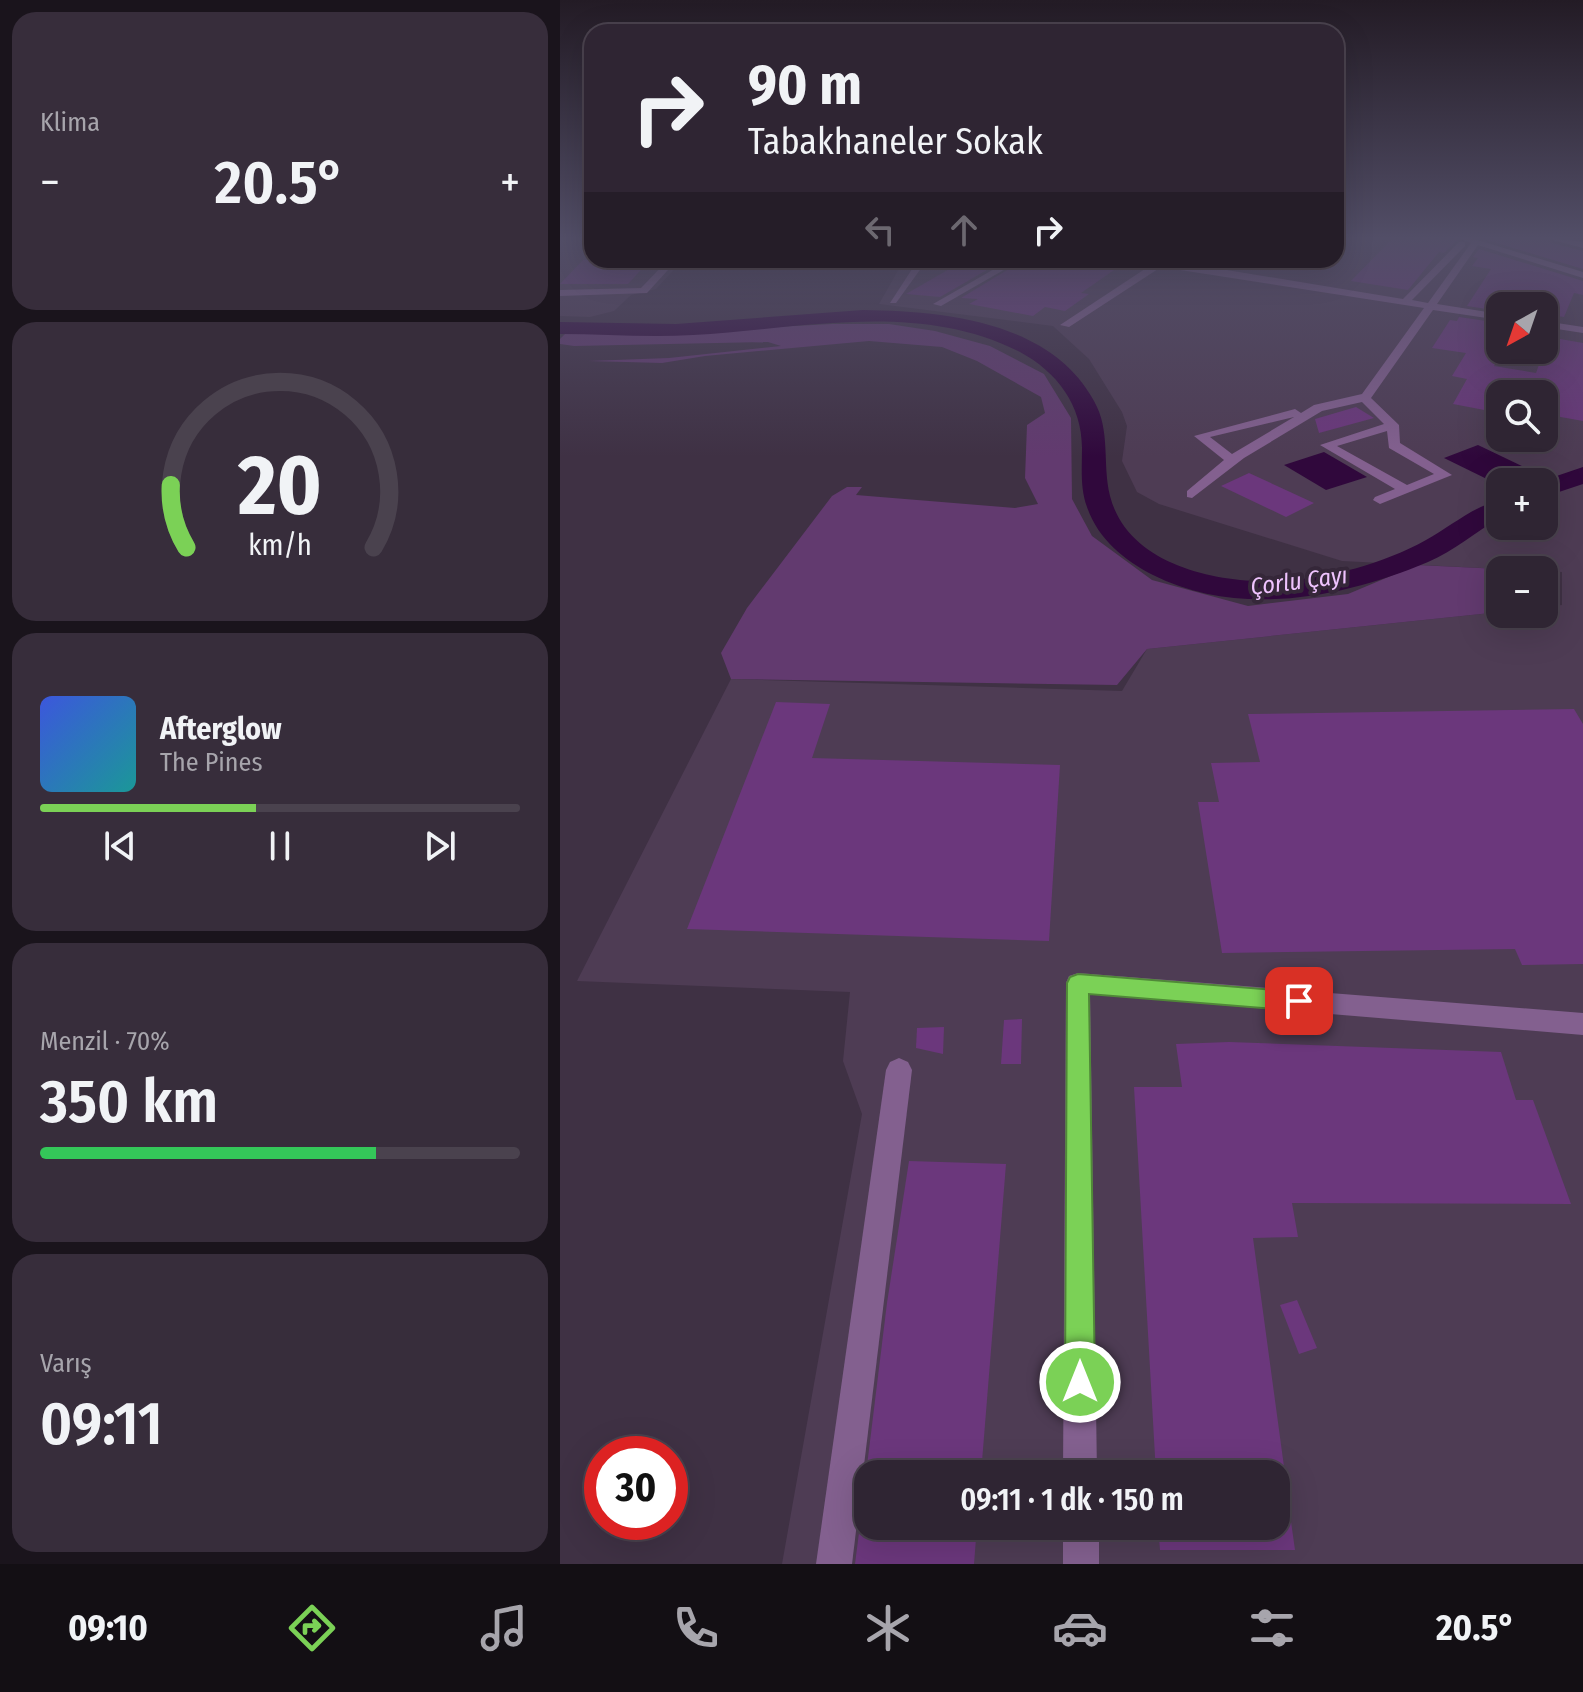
<!DOCTYPE html>
<html lang="tr">
<meta charset="utf-8">
<style>
:root{--surface:#2f2533;--page:#372d3b;--text:#f1f3f6;--muted:#a7a5ac;--line:#4a424e;--accent:#7bd156}
body{margin:0;font-family:"Fira Sans Condensed",sans-serif;background:var(--page);color:var(--text);height:100vh;display:flex;flex-direction:column;font-size:30px;white-space:nowrap}
*{box-sizing:border-box;margin:0}
p{font-size:26px;color:var(--muted)}
.icon{flex:none;width:44px;height:44px;fill:none;stroke:currentColor;stroke-width:2;stroke-linecap:round;stroke-linejoin:round}
.map{position:relative;flex:1;overflow:hidden}
.side{display:flex;flex-direction:column;gap:12px;padding:12px;background:#1a141c;width:560px}
.side>*{flex:none}
.top-card{position:absolute;left:24px;top:24px;width:760px;height:244px;border-radius:24px;box-shadow:0 8px 32px #0002,0 0 0 2px var(--line);background:#2f2533;color:var(--text);overflow:hidden}
.needle{width:52px;rotate:220deg}
.tools{position:absolute;left:926px;top:292px;display:grid;gap:16px}
.tools a{display:grid;place-items:center;width:72px;height:72px;border-radius:16px;background:var(--surface);box-shadow:0 8px 32px #0002,0 0 0 2px var(--line);font-size:40px}
.speed{position:absolute;left:24px;top:1436px;display:flex;gap:16px;font-size:40px;font-weight:700;text-align:center}
.speed>*{display:grid;place-content:center;width:104px;height:104px;border-radius:50%;background:var(--surface);box-shadow:0 8px 32px #0002,0 0 0 2px var(--line);line-height:1}
.speed .limit{border:12px solid #d22;background:#fff;color:#111}
.pin{position:absolute;display:grid;place-items:center;width:68px;height:68px;color:#fff;margin:-34px;border-radius:16px;box-shadow:0 4px 12px #0006}
.me{position:absolute;width:88px;margin:-44px;rotate:0deg;stroke-linejoin:round;filter:drop-shadow(0 0 6px #0008)}
.turn{display:flex;align-items:center;gap:28px;height:168px;padding:0 32px;font-size:36px}
.turn .icon{width:104px;height:104px;stroke-width:2.5}
.turn b{display:block;font-size:56px;line-height:68px}
.lanes{display:flex;align-items:center;height:76px;padding:0 32px;background:#0003;justify-content:center;gap:40px;direction:ltr}
.lanes .off{opacity:.35}
.big{font-size:60px;font-weight:600;line-height:1.1}
.side .card{flex:1;display:flex;flex-direction:column;justify-content:center;gap:12px;min-width:0;padding:0 28px;border-radius:24px;background:var(--page)}
.side .dial{align-items:center;gap:0}
.dial svg{height:208px;overflow:visible;fill:none;stroke:var(--line);stroke-width:7;stroke-linecap:round;text-anchor:middle}
.dial text{fill:var(--text);stroke:none}
.song{display:flex;align-items:center;gap:24px}
.cover{width:96px;height:96px;border-radius:12px;background:linear-gradient(135deg,hsl(230 70% 55%),hsl(180 70% 35%))}
.played{height:8px;border-radius:4px;background:linear-gradient(90deg,var(--accent) 45%,var(--line) 45%)}
.keys{display:flex;justify-content:space-around;direction:ltr}
.heat{display:flex;justify-content:space-between;align-items:center;font-size:44px;direction:ltr}
.charge{height:12px;border-radius:6px;background:linear-gradient(90deg,#34c759 70%,var(--line) 0)}
.trip{position:absolute;left:294px;top:1460px;width:436px;height:80px;border-radius:24px;background:var(--surface);box-shadow:0 8px 32px #0002,0 0 0 2px var(--line);font-weight:600;line-height:80px;text-align:center}
.tabs{display:flex;height:128px;justify-content:space-around;align-items:center;background:#130f14;color:var(--muted)}
.tabs .icon{width:56px;height:56px}
.tabs .on{color:var(--accent)}
.tabs b{font-size:36px;color:var(--text)}
main{display:flex;flex:1;min-height:0}
.map>svg:first-child{display:block}
.built{fill:#4e3c54;fill-rule:evenodd}
.green{fill:#623a6f}
.water{fill:#30083c}
.lines{fill:none;stroke-linecap:round;stroke-linejoin:round}
.river{fill:#30083c;fill-rule:evenodd}
.building{fill:#6b377c}
.minor{fill:#83608f;fill-rule:evenodd}
.route{fill:#7bd156;stroke:#508838;stroke-width:2}
.labels{text-anchor:middle;stroke-width:8;stroke-linejoin:round;paint-order:stroke}
.far-water-label{font-size:24px;font-style:italic;fill:#efc3fe;stroke:#352739}
</style>
<main>
<section class="side">
<div class="card"><p>Klima</p>
<div class="heat"><a>−</a><b class="big">20.5°</b><a>+</a></div>
</div>
<div class="card dial"><svg viewBox="0 0 100 80">
<path d="M14 69A42 42 0 1 1 86 69"/>
<path d="M14 69A42 42 0 0 1 8 45" stroke="#7bd156"/>
<text x="50" y="56" font-size="32" font-weight="700">20</text>
<text x="50" y="72" font-size="11">km/h</text>
</svg></div>
<div class="card">
<div class="song"><i class="cover"></i><div><b>Afterglow</b><p>The Pines</p></div></div>
<div class="played"></div>
<div class="keys"><svg class="icon" aria-label="previous" viewBox="0 0 24 24"><path d="M18 5L8 12l10 7zM5 5v14"/></svg><svg class="icon" aria-label="pause" viewBox="0 0 24 24"><path d="M8 5v14M16 5v14"/></svg><svg class="icon" aria-label="next" viewBox="0 0 24 24"><path d="M6 5l10 7-10 7zM19 5v14"/></svg></div>
</div>
<div class="card"><p>Menzil · 70%</p><b class="big">350 km</b><div class="charge"></div></div>
<div class="card"><p>Varış</p><b class="big">09:11</b></div>
</section>
<div class="map">
<svg width="1023" height="1564" viewBox="0 0 1023 1564">
<rect width="100%" height="100%" fill="#3f3144"/>
<g class="built">
<polygon points="0,238 32,238 32,260 123,260 96,289 71,295 54,311 30,317 0,316"/>
<path d="M776,238h236l11,3v1323h-801l80,-450 -19,-53 7,-69 -273,-11 154,-302 391,12 25,-42 353,-37v2h44v-7l18,-2v-33l-220,-11 -183,-57 -22,-12 -15,-31 5,-35 -5,-14 -33,-53 -36,-33 -174,-22 25,-44h432zM940,306h44v44h-44zM940,394h44v44h-44zM940,482h44v44h-44zM308,1474h408v52h-408z"/>
</g>
<polygon class="green" points="272,324 329,324 375,331 430,346 484,374 511,418 512,499 532,536 592,580 688,606 788,594 857,565 961,570 940,570 940,612 587,649 557,685 171,679 161,653 187,608 272,496 287,487 302,487 296,495 455,508 478,504 465,478 467,425 485,413 481,397 417,361 382,347 309,341 145,356 102,363 28,361 109,358 221,346 208,342 14,346 0,344 0,339 8,331 65,335"/>
<g class="water">
<polygon points="918,445 968,469 933,482 884,458"/>
<polygon points="764,452 807,477 766,490 724,465"/>
</g>
<g class="lines">
<g class="river">
<path d="M303,310c80,1 188,11 231,91 17,30 8,62 16,95 18,70 109,88 171,85 48,-3 102,-17 145,-41 24,-13 46,-33 74,-40v18c-25,14 -46,33 -72,44 -85,36 -190,56 -275,13 -29,-15 -55,-36 -66,-68 -7,-19 -5,-39 -5,-59 0,-43 -25,-76 -62,-96 -102,-52 -219,-23 -327,-17 -44,3 -89,-1 -133,-1v-12l116,2z"/>
<polygon points="1023,467 1023,484 984,497 984,482 979,482"/>
</g>
</g>
<g class="building">
<polygon points="833,238 896,238 897,240 884,253 879,252 848,290 791,281"/>
<polygon points="920,238 989,239 992,243 1023,251 1023,269"/>
<polygon points="919,249 1023,281 1023,295 1014,293 1004,317 984,314 984,306 940,306 940,311 907,306 931,269 912,266 918,258 913,257"/>
<polygon points="23,260 90,260 68,284 0,284"/>
<polygon points="405,260 444,260 380,297 346,294"/>
<polygon points="464,260 530,263 535,260 567,261 521,293 529,294 505,311 485,307 473,316 409,304 418,299 401,298"/>
<polygon points="899,317 940,323 940,354 934,366 976,373 989,337 1023,343 1023,421 984,414 984,394 940,394 940,413 893,404 907,379 892,376 906,353 872,348 890,320 897,321"/>
<polygon points="796,407 814,418 759,433 755,419"/>
<polygon points="689,473 754,503 726,517 661,486"/>
<polygon points="216,702 270,704 252,758 500,765 489,941 127,929"/>
<polygon points="1014,709 1023,724 1023,964 962,965 955,949 662,953 638,802 659,802 651,763 700,762 688,714"/>
<polygon points="462,1019 461,1064 441,1064 444,1020"/>
<polygon points="384,1027 383,1054 356,1048 357,1028"/>
<polygon points="669,1042 941,1052 956,1100 973,1100 1011,1204 732,1203 738,1237 693,1238 725,1474 596,1474 574,1087 622,1087 616,1044"/>
<polygon points="349,1161 446,1164 421,1474 306,1474 327,1303"/>
<polygon points="737,1300 757,1348 739,1354 720,1305"/>
<polygon points="305,1486 308,1486 308,1526 417,1526 414,1564 295,1564"/>
<polygon points="716,1486 726,1486 735,1550 600,1550 598,1526 716,1526"/>
</g>
<g class="lines">
<g class="minor">
<path d="M899,238h12l112,34v6l-105,-33 -41,59 63,10v6l-67,-10 -62,88 28,27 1,18 52,32 -72,29 -7,-4 2,-3 20,-8 -75,-44 64,-21 -22,-22 -40,9 -78,47 -52,40 -5,-1v-6l37,-31 -30,-24 101,-27 6,4 13,-8 48,-11 62,-86 -263,-41 -92,60 -9,-2 91,-60 -21,-5h36l237,39 56,-57h6v4l-53,54 16,3 43,-60zM734,417l-62,37 -22,-17zM827,431l2,17 45,26 -27,11 -70,-39z"/>
<polygon points="992,238 1023,242 1023,248 993,240"/>
<polygon points="108,260 117,260 87,293 0,296 0,290 81,288"/>
<polygon points="358,260 367,260 336,303 330,303"/>
<polygon points="450,260 461,260 381,306 373,304"/>
<polygon points="984,321 1023,327 1023,333 984,327"/>
<polygon points="518,973 1023,1013 1023,1035 530,994 537,1474 503,1474 506,983 509,976"/>
<polygon points="339,1058 348,1062 352,1070 292,1564 256,1564 326,1070 330,1062"/>
<rect x="503" y="1526" width="36" height="38"/>
</g>
</g>
<linearGradient id="sky" x2="0" y2="1"><stop stop-color="#231b25"/><stop offset="0.52" stop-color="#524e67"/><stop offset="1" stop-color="#524e67" stop-opacity="0"/></linearGradient>
<rect width="1023" height="457" fill="url(#sky)"/>
<polygon class="route" points="518,974 739,992 747,995 750,1001 747,1008 739,1011 529,994 535,1382 531,1393 520,1397 509,1393 505,1382 507,983 510,977"/>
<g class="labels">
<g class="far-water-label">
<text transform="translate(739 581) rotate(-7)" y="8">Çorlu Çayı</text>
</g>
</g>
</svg>
<div class="tools">
<a><svg class="needle" viewBox="-14 -14 28 28"><path d="M0-13l5 13h-10z" fill="#e53935"/><path d="M0 13l5-13h-10z" fill="#a7a5ac"/></svg></a>
<a><svg class="icon" aria-label="search" viewBox="0 0 24 24"><circle cx="10" cy="10" r="6"/><path d="M15 15l6 6"/></svg></a>
<a>+</a>
<a>−</a>
</div>
<div class="speed"><div class="limit">30</div></div>
<div class="pin" style="left:739px;top:1001px;background:#d93025"><svg class="icon" aria-label="arrive" viewBox="0 0 24 24"><path d="M6 21V4h12l-3 4 3 4H6"/></svg></div>
<svg class="me" style="left:520px;top:1382px" viewBox="-20 -20 40 40"><circle r="17" fill="#7bd156" stroke="#fff" stroke-width="3"/><path d="M0-11L8 9 0 5-8 9z" fill="#fff"/></svg>
<div class="trip">09:11 · 1 dk · 150 m</div>
<div class="top-card">
<div class="turn"><svg class="icon" aria-label="right" viewBox="0 0 24 24"><path d="M7 20v-9h11M14 6l5 5-5 5"/></svg><div><b>90 m</b>Tabakhaneler Sokak</div></div>
<div class="lanes"><svg class="icon off" aria-label="left" viewBox="0 0 24 24"><path d="M17 20v-9H6M10 6l-5 5 5 5"/></svg><svg class="icon off" aria-label="ahead" viewBox="0 0 24 24"><path d="M12 20V5M6 11l6-6 6 6"/></svg><svg class="icon" aria-label="right" viewBox="0 0 24 24"><path d="M7 20v-9h11M14 6l5 5-5 5"/></svg></div>
</div>
</div>
</main>
<nav class="tabs">
<b>09:10</b>
<svg class="icon on" aria-label="directions" viewBox="0 0 24 24"><path d="M12 3l9 9-9 9-9-9zM9 14v-3h6M13 9l2 2-2 2"/></svg>
<svg class="icon" aria-label="music" viewBox="0 0 24 24"><path d="M9 18V5l10-2v13"/><circle cx="6" cy="18" r="3"/><circle cx="16" cy="16" r="3"/></svg>
<svg class="icon" aria-label="phone" viewBox="0 0 24 24"><path d="M5 4h4l2 5-3 2q2 4 5 5l2-3 5 2v4C11 20 4 13 5 4z"/></svg>
<svg class="icon" aria-label="climate" viewBox="0 0 24 24"><path d="M12 3v18M4 7l16 10M4 17L20 7"/></svg>
<svg class="icon" aria-label="car" viewBox="0 0 24 24"><path d="M5 17H2v-5l4-1 3-4h7l3 4 3 1v5h-3M9 17h6M6 11h13"/><circle cx="7" cy="17" r="2"/><circle cx="17" cy="17" r="2"/></svg>
<svg class="icon" aria-label="filters" viewBox="0 0 24 24"><path d="M4 7h16M4 17h16"/><circle cx="9" cy="7" r="2"/><circle cx="15" cy="17" r="2"/></svg>
<b>20.5°</b>
</nav>
